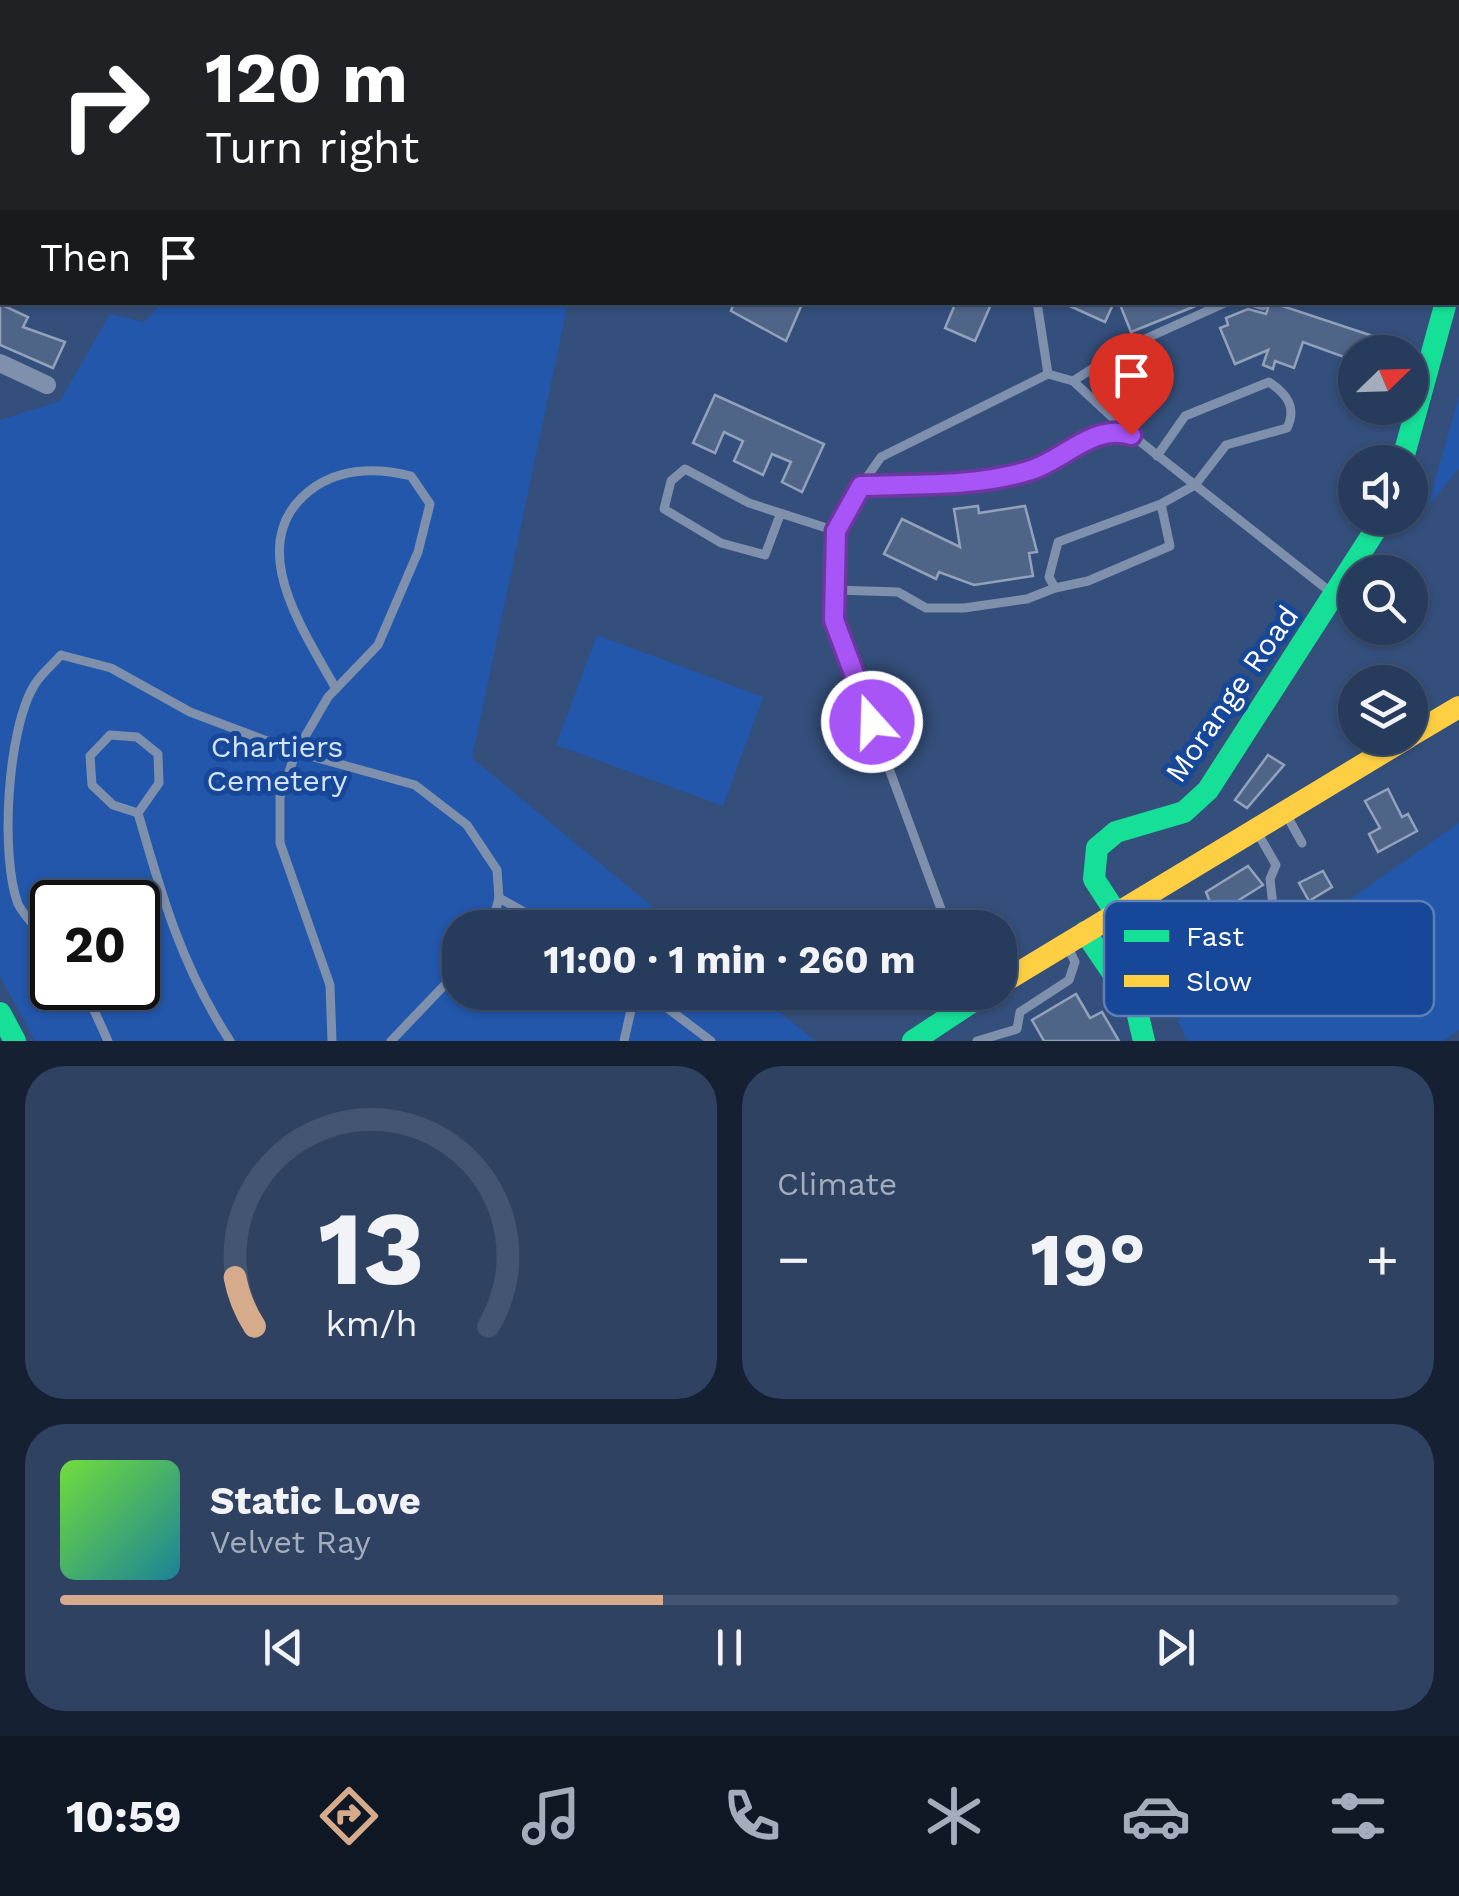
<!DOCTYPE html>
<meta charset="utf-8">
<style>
:root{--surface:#273b5c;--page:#2f4262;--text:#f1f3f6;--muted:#a4adbb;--line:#435572;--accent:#d6ab8b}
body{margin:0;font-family:"Work Sans",sans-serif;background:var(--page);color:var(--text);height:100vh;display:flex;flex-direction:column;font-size:38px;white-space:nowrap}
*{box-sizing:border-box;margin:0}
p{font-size:32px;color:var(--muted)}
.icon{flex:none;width:55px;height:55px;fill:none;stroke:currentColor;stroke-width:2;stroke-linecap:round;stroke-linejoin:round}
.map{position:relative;height:1041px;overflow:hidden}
.panel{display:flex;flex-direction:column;gap:25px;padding:25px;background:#152033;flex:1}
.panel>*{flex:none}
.top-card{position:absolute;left:0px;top:0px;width:1460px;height:305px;box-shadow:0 2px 8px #0004,0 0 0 2px var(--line);background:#202124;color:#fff;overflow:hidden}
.needle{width:65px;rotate:67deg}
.controls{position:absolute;left:1338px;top:335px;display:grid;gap:20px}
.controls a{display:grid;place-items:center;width:90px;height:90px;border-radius:50%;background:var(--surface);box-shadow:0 2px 8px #0004,0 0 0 2px var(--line);font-size:50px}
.speed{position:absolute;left:30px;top:880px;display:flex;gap:20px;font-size:50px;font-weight:700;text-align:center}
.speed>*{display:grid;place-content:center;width:130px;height:130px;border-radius:50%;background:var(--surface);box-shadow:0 2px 8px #0004,0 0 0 2px var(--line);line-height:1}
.speed .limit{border:5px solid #111;border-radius:15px;background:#fff;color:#111}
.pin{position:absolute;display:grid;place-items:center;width:85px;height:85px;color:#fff;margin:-102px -42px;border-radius:50% 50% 50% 0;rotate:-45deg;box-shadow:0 0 10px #0007}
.pin .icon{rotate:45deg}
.me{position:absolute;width:110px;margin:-55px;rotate:340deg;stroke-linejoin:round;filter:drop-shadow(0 0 8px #0008)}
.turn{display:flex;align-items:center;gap:35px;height:210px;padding:0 40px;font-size:45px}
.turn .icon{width:130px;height:130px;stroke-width:2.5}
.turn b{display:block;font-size:70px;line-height:85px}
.then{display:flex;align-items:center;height:95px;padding:0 40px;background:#0003;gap:20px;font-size:38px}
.big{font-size:75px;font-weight:700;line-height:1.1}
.panel .widget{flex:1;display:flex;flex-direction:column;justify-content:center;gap:15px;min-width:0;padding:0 35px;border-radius:40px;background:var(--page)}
.panel .dial{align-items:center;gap:0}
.dial svg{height:260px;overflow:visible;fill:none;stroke:var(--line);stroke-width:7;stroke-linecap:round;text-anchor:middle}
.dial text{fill:var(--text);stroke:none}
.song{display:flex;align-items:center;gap:30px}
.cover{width:120px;height:120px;border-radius:15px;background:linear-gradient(135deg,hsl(100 70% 55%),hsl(190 70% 35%))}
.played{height:10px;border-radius:5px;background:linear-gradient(90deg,var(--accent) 45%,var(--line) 45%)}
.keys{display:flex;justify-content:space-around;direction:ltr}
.heat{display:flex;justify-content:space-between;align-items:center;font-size:55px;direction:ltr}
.panel .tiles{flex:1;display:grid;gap:25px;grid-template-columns:1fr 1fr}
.widget:last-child{grid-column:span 2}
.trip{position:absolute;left:442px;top:910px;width:575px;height:100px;border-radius:40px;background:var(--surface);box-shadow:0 2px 8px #0004,0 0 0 2px var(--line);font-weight:700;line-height:100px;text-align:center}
.tabs{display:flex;height:160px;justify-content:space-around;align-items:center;background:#101825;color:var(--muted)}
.tabs .icon{width:70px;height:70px}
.tabs .active{color:var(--accent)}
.tabs b{font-size:45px;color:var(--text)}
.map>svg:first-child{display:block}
.green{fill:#2357ab;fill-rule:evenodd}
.building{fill:#4f6588;stroke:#93a2bb;stroke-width:2.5}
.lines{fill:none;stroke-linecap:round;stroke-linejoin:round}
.lane{stroke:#7f90ad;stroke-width:9}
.street{stroke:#7f90ad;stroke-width:18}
.fast{stroke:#16e098;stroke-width:22}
.slow{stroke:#ffcf43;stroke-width:22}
.route-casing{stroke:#6d37a1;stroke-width:25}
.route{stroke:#a855f7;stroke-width:18}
.labels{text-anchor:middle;stroke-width:10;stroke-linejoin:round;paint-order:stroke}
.street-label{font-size:30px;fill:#fff;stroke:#174798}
.park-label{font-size:30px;fill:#d3e3fc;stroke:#174798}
.key{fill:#174798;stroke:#5d7eb7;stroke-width:2.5}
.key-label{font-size:28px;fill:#fff}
</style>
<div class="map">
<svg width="1459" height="1041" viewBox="0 0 1459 1041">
<rect width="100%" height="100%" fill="#344f7b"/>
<g class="green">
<polygon points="447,0 1153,0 445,2"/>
<path d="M162,303h406l-96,455 205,169 -217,1v64l296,1 59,48h-780l-35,-65v-556l60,-19 50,-87 34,8zM52,902h86v86h-86z"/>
<polygon points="1459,396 1459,468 1428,506"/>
<polygon points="597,635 763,697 723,806 556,745"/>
<polygon points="1459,823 1459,1030 1443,1041 1188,1041 1177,1020"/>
</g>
<g class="building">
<polygon points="734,302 803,302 786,341 731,311"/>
<polygon points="956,302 992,302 975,341 945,328"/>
<polygon points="1061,302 1114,302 1105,322"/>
<polygon points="1119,302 1202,302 1203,303 1131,332"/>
<polygon points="1270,302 1382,339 1377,352 1355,352 1355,361 1303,342 1294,368 1275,361 1273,369 1263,365 1268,350 1235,364 1220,328 1228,325 1226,318 1248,309 1266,314"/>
<polygon points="0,304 28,317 23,327 65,342 53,368 0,345"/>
<polygon points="715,395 824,444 802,492 782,482 791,462 772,454 763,475 734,461 743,441 724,432 715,453 693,443"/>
<polygon points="978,506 979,513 1025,506 1037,552 1029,553 1033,576 974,585 939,572 936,579 884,554 902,519 960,547 954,509"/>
<polygon points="1268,755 1284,765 1247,808 1235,800"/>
<polygon points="1388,789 1402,817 1408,814 1417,831 1378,852 1369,834 1380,828 1365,801"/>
<polygon points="1248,866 1263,885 1215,915 1206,892"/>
<polygon points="1323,871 1332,887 1309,901 1299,883"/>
<polygon points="1076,994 1090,1018 1102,1012 1119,1041 1044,1041 1032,1020"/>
</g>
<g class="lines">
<g class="lane">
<polyline points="348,0 353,2"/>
<polyline points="60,2 61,0"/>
<polyline points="157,2 158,0"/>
<polyline points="1177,2 1177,0"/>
<polyline points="1458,22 1459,21"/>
<polyline points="1458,44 1459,41"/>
<polyline points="0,151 2,145"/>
<polyline points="1037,302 1048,374"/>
<polyline points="1251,302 1263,306"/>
<polyline points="1073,381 1125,348 1227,302"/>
<path d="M1157,456l28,-40 84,-34c18,12 28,25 18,46l-61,17 -31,40 -34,19 9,42 -82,35 -33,7 -6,-11 9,-35 103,-38"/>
<path d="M861,486c47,-2 130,0 172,-17 36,-13 54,-31 95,-37l205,162"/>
<polyline points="780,515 765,555 721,543 664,509 671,481 685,469 749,503 836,531"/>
<polyline points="835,590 898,592 926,608 964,608 1027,599 1055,588"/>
<polygon points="110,735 137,737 158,754 159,783 138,813 113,805 92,785 90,756"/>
<path d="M138,813c24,84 44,154 92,228"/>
<polyline points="1286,814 1302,843"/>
<polyline points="1153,894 1171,923 1203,926 1217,942 1273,906 1270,879 1276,865 1257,832"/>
<polyline points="499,898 526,913"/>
<polyline points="1171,923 1133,950 1132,957 1152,980 1159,980 1217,942"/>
<polyline points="506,928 526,913 566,917 583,928"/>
<polyline points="948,928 834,620 836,531 843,511 881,457 1048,374 1073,381 1128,432"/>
<path d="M52,946c-11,-13 -26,-27 -34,-42 -18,-48 -11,-176 17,-220 7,-11 18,-20 26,-29l50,13 79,44 106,40 119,33 52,40 30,45 2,28 -8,30"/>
<polyline points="84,988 108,1041"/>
<polyline points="635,993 662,1004 711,1041"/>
<path d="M332,1041l-2,-56 -50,-142v-46l16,-45 32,-55 50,-52 40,-93 12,-48 -19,-28c-32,-8 -67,-8 -95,10 -77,52 -14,142 20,203"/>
<polyline points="391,1041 460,969"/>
<polyline points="624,1041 635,992"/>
<polyline points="977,1041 1017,1029 1020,1012 1069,980 1075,962 1067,945"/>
</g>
<g class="street">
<polyline points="31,0 37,2"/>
<polyline points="423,2 425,0"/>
<polyline points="0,202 2,203"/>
<polyline points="0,281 2,282"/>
<polyline points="0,363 47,385"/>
</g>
<g class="fast">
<polyline points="1458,261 1459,255"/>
<polyline points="1402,462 1446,302"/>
<polyline points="1116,913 1094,879 1097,848 1116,832 1184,812 1208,790 1383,518"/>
<polyline points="1085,932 1136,1007 1144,1041"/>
<polyline points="0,1013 15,1041"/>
<polyline points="913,1041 987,992"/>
</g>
<g class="slow">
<polyline points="1410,736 1459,707"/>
<polyline points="1000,984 1407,738"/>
</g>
</g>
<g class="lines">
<defs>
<path id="route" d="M872,722l-38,-102 2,-89 25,-45c54,-2 118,1 170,-16 32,-10 64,-47 100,-35"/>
</defs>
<use href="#route" class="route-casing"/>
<use href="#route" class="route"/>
</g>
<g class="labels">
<g class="street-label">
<text transform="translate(1232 694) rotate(-55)" y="10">Morange Road</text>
</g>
<g class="park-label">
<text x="277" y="757">Chartiers<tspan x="277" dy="34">Cemetery</tspan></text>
</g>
</g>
<rect x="1104" y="901" width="330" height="115" rx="15" class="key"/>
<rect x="1124" y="930" width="45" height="12" fill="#16e098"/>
<rect x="1124" y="975" width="45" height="12" fill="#ffcf43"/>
<g class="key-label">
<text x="1186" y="946">Fast</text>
<text x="1186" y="991">Slow</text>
</g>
</svg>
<div class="controls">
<a><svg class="needle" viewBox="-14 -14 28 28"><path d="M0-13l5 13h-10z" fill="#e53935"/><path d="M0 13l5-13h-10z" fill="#a4adbb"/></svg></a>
<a><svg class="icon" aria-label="sound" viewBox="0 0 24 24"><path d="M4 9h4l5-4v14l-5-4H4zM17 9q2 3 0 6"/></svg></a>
<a><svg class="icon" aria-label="search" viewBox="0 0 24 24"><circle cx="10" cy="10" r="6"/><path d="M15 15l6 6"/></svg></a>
<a><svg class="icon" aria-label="layers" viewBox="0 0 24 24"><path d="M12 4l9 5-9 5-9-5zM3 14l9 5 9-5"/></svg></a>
</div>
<div class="speed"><div class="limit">20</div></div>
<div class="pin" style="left:1131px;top:435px;background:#d93025"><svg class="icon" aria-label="arrive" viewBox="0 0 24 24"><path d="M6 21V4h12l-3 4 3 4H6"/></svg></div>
<svg class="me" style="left:872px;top:722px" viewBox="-20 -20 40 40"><circle r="17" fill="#a855f7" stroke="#fff" stroke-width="3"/><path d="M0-11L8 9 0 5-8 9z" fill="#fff"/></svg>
<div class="trip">11:00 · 1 min · 260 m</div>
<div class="top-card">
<div class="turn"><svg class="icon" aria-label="right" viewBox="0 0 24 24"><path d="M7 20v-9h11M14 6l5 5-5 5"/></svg><div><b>120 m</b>Turn right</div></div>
<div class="then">Then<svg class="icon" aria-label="arrive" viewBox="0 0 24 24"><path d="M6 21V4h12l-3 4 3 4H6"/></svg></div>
</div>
</div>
<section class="panel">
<div class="tiles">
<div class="widget dial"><svg viewBox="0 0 100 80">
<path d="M14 69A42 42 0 1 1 86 69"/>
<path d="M14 69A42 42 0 0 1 8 54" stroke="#d6ab8b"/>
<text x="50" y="56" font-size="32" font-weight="700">13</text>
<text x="50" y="72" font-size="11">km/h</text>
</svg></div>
<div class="widget"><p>Climate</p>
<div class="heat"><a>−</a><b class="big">19°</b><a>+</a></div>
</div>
<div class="widget">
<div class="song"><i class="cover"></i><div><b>Static Love</b><p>Velvet Ray</p></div></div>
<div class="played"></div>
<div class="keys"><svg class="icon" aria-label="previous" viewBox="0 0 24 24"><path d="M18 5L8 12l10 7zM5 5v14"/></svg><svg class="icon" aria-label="pause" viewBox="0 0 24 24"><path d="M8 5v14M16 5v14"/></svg><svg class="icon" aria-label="next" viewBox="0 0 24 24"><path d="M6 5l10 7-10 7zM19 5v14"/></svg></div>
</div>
</div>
</section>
<nav class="tabs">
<b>10:59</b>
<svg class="icon active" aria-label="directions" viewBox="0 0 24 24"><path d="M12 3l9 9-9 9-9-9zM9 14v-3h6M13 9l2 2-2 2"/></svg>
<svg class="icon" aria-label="music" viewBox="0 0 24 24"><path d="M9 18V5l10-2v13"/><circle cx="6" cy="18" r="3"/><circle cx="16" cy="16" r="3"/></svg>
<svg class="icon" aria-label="phone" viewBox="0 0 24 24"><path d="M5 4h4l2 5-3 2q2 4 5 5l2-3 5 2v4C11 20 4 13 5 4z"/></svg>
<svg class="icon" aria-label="climate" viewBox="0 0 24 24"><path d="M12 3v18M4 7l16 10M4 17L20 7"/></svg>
<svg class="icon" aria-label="car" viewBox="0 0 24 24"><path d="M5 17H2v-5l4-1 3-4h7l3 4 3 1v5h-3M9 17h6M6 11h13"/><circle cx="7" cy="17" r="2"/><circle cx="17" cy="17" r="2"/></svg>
<svg class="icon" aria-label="filters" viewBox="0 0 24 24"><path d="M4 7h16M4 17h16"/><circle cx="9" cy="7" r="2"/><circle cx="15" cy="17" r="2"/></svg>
</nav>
